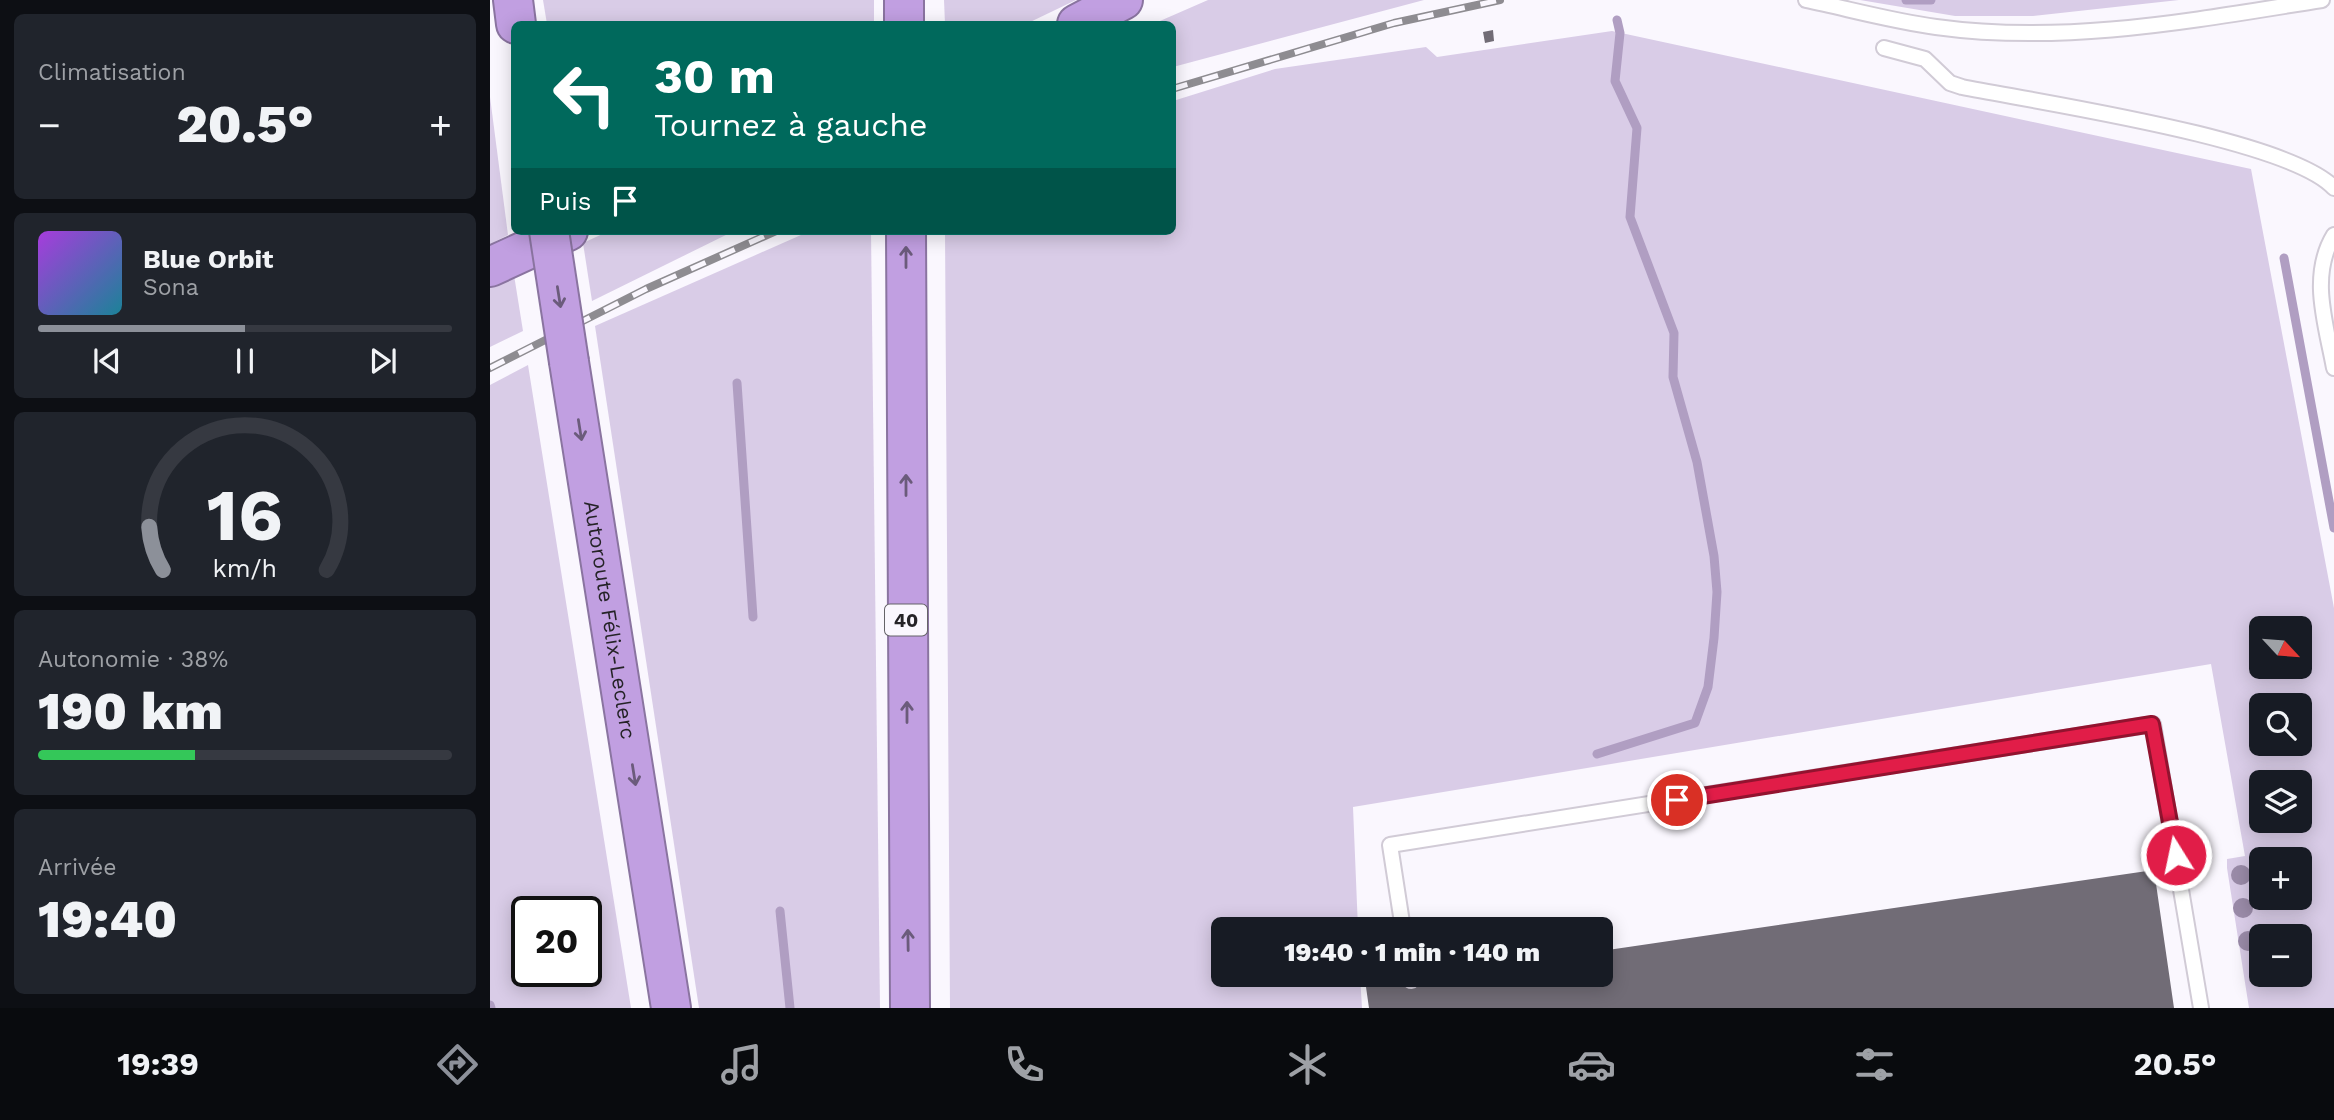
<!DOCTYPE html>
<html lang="fr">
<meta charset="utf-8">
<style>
:root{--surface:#171b24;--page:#20242c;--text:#f1f3f6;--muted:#9ea1a6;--line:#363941;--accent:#8c9099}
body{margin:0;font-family:"Work Sans",sans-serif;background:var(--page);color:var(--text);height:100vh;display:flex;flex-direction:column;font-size:26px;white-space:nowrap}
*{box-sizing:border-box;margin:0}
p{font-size:23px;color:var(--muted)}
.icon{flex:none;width:38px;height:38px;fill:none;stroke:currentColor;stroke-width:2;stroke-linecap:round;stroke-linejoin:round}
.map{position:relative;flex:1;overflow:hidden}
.sheet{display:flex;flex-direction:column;gap:14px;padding:14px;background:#0d0f14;width:490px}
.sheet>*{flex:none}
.hud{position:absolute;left:21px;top:21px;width:665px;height:214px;border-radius:10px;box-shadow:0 4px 18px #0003;background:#00695c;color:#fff;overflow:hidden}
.needle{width:46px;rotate:116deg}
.buttons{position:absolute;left:1759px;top:616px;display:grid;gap:14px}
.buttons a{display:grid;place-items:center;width:63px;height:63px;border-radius:10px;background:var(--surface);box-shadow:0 4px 18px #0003;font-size:35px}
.speed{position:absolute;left:21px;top:896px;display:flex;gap:14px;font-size:35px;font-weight:700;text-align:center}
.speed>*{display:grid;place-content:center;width:91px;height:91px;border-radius:50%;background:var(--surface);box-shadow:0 4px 18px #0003;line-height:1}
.speed .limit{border:4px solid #111;border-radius:10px;background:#fff;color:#111}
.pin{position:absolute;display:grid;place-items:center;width:60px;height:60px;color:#fff;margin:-30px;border:4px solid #fff;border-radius:50%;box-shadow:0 2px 7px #0007}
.me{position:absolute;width:77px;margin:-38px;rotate:350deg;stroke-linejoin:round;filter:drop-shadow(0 0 5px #0008)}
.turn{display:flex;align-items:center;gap:24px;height:147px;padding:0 28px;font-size:32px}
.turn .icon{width:91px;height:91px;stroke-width:2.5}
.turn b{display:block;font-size:49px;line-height:60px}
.then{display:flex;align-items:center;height:66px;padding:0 28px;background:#0003;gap:14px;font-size:26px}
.big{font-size:52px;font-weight:800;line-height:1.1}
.sheet .card{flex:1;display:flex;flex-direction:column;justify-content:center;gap:10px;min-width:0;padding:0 24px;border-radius:10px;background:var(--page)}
.sheet .dial{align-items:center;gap:0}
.dial svg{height:182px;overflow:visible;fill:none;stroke:var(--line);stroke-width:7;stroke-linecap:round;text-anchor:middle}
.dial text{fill:var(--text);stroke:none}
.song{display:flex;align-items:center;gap:21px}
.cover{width:84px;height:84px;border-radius:10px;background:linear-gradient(135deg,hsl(280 70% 55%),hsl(190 70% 35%))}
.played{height:7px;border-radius:4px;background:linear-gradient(90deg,var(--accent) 50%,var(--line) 50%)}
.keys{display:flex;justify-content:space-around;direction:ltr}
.heat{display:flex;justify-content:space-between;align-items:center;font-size:38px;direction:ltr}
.charge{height:10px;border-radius:5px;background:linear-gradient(90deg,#34c759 38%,var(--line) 0)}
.trip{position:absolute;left:721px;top:917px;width:402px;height:70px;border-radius:10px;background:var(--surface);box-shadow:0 4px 18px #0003;font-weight:800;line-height:70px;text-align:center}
.dock{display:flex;height:112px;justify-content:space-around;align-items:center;background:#090b0e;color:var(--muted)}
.dock .icon{width:49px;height:49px}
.dock .current{color:var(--accent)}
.dock b{font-size:32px;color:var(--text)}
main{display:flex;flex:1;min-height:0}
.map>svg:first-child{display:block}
.green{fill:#d9cce7;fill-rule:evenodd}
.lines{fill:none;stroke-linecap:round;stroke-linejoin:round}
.stream{stroke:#b09ec2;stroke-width:9}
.building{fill:#716c76}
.service-casing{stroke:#d1cbd6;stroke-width:18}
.motorway-casing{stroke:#8a74a0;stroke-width:42}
.service{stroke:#fff;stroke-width:14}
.motorway{stroke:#c19fe1;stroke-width:38}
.rail-casing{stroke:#8e8c91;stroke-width:8}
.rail{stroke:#faf7fe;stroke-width:5;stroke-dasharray:16;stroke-linecap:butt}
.motorway-bridge-casing{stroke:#8a74a0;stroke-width:42;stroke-linecap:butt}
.motorway-bridge{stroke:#c19fe1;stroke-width:38}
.tree{fill:#9a8ba8}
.oneway{stroke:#6b5b7b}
.route-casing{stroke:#92132f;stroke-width:18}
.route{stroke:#e11d48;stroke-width:12}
.labels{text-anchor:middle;stroke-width:5;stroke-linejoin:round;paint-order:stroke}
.shield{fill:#faf7fe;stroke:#656368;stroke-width:2}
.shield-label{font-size:19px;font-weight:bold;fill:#252327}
.street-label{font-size:21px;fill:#252327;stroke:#faf7fe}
</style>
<main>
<section class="sheet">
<div class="card"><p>Climatisation</p>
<div class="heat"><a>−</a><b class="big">20.5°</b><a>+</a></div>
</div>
<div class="card">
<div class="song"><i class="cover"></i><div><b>Blue Orbit</b><p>Sona</p></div></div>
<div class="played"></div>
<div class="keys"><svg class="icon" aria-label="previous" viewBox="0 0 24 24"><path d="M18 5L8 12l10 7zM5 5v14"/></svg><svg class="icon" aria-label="pause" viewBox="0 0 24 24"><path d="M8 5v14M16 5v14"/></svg><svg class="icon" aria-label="next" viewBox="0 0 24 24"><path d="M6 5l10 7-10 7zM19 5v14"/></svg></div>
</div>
<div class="card dial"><svg viewBox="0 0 100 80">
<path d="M14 69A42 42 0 1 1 86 69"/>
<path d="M14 69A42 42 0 0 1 8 50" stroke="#8c9099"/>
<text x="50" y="56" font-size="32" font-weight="700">16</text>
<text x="50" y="72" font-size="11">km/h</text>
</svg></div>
<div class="card"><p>Autonomie · 38%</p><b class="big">190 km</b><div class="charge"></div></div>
<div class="card"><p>Arrivée</p><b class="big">19:40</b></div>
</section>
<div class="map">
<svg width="1844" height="1008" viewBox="0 0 1844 1008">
<rect width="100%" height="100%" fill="#faf7fe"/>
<g class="green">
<polygon points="53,0 384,0 384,24 57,24"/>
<polygon points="454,0 586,0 536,24 455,24"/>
<polygon points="718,0 934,0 683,67 682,24 663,24"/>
<polygon points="1370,0 1689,0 1543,16 1465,16"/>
<path d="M1122,31l639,138 83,439v400h-85l-22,-140v-9l18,-3 -34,-192 -858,143 5,122h-135v46h137l2,33h-412l-5,-777h227l1,-130 102,-32 151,-22 11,10zM1771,628h39v39h-39zM1771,705h39v39h-39zM1771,782h39v39h-39zM1771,859h39v39h-39zM1810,936v39h-39v-39z"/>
<polygon points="0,97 18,235 0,244"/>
<polygon points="119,231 244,231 102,301 93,243"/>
<polygon points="320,231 381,231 390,1008 209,1008 105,326"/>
<polygon points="24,275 33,331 0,347 0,288"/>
<path d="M38,365l103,643h-141v-623zM37,912h59v59h-59z"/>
</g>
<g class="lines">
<g class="stream">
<polyline points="1416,0 1441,0"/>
<polyline points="1794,258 1844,528"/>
<polyline points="247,383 263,617"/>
<polyline points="1107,754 1205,723 1218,687 1224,638 1227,592 1224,556 1207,462 1183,377 1184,333 1140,217 1147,128 1125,81 1130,33 1127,20"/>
<polyline points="290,911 300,1008"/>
<polyline points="0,1005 1,1008"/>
</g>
</g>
<g class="building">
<polygon points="1003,30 1004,41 995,43 993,32"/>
<polygon points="1664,870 1684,1008 879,1008 876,987 960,975 1111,975 1111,951"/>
</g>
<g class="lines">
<defs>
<g id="service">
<path d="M1316,0c43,9 86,21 130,27 130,18 259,-7 386,-27"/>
<path d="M1394,48l41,11 25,24 12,4c75,15 327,52 372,101"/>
<path d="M1844,235c-25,41 -8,89 0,133"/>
<polyline points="913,929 900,845 1663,724 1711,1008"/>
<polyline points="920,975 921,980"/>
</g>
<g id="motorway">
<polyline points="23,0 26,24"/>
<polyline points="414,0 414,24"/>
<polyline points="587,24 633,0"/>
<polyline points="416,231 420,1008"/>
<polyline points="0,267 78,231"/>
<path id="s1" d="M79,362l102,646"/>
</g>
</defs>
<use href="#service" class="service-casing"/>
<use href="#motorway" class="motorway-casing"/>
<use href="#service" class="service"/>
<use href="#motorway" class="motorway"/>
<defs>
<g id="rail">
<polyline points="682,89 904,23 1010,0"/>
<polyline points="0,368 156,289 286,231"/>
</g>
</defs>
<use href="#rail" class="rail-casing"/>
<use href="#rail" class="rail"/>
<defs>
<polyline id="motorway-bridge" points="59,231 79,362"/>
</defs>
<use href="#motorway-bridge" class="motorway-bridge-casing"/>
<use href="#motorway-bridge" class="motorway-bridge"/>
</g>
<g class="tree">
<circle cx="1751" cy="875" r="10"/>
<circle cx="1753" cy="908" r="10"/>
<circle cx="1758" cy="941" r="10"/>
</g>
<defs><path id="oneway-shaft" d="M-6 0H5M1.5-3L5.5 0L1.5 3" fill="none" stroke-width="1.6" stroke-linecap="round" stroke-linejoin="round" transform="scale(1.75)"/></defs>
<g class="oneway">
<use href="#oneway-shaft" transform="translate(416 257) rotate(-90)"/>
<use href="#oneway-shaft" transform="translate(69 297) rotate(81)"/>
<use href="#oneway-shaft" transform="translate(90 430) rotate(81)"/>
<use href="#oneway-shaft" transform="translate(416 485) rotate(-90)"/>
<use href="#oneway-shaft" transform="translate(417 712) rotate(-90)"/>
<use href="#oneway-shaft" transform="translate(144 775) rotate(81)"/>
<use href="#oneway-shaft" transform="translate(418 940) rotate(-91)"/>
</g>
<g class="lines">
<defs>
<polyline id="route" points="1187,800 1662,724 1686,855"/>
</defs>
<use href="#route" class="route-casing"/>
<use href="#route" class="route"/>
</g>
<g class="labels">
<rect class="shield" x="395" y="604.5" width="42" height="31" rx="5"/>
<g class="shield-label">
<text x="416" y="627">40</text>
</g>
<g class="street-label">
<text dy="7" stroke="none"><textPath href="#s1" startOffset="261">Autoroute Félix-Leclerc</textPath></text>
</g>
</g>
</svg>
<div class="buttons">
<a><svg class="needle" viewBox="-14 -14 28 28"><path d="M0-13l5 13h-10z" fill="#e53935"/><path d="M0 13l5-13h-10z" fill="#9ea1a6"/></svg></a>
<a><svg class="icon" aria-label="search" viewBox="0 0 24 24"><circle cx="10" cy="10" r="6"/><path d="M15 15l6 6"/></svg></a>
<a><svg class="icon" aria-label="layers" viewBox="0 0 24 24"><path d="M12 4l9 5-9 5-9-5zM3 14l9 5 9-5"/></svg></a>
<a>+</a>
<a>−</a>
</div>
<div class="speed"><div class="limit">20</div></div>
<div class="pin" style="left:1187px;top:800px;background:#d93025"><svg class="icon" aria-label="arrive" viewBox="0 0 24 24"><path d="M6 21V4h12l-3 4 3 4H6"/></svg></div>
<svg class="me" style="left:1686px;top:855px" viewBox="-20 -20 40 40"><circle r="17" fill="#e11d48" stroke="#fff" stroke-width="3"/><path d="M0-11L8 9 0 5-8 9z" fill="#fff"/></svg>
<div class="trip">19:40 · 1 min · 140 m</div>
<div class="hud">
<div class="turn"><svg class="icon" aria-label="left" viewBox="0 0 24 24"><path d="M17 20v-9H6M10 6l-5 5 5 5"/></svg><div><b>30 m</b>Tournez à gauche</div></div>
<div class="then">Puis<svg class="icon" aria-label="arrive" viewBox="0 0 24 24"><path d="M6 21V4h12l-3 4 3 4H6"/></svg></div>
</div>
</div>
</main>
<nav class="dock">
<b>19:39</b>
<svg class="icon current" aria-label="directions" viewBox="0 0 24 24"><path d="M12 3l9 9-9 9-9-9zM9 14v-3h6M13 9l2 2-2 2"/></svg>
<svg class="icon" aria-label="music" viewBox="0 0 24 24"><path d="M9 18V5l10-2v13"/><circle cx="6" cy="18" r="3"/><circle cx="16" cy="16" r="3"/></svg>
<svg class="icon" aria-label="phone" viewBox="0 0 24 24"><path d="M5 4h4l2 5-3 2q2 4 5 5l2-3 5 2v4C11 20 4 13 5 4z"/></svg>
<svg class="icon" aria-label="climate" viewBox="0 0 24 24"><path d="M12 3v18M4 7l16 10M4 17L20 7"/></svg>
<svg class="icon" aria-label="car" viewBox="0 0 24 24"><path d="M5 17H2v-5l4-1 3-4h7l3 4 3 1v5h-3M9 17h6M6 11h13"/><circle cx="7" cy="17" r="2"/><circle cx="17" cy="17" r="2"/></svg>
<svg class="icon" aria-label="filters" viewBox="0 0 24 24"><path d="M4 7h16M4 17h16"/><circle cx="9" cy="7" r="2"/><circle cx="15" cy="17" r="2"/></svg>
<b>20.5°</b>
</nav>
